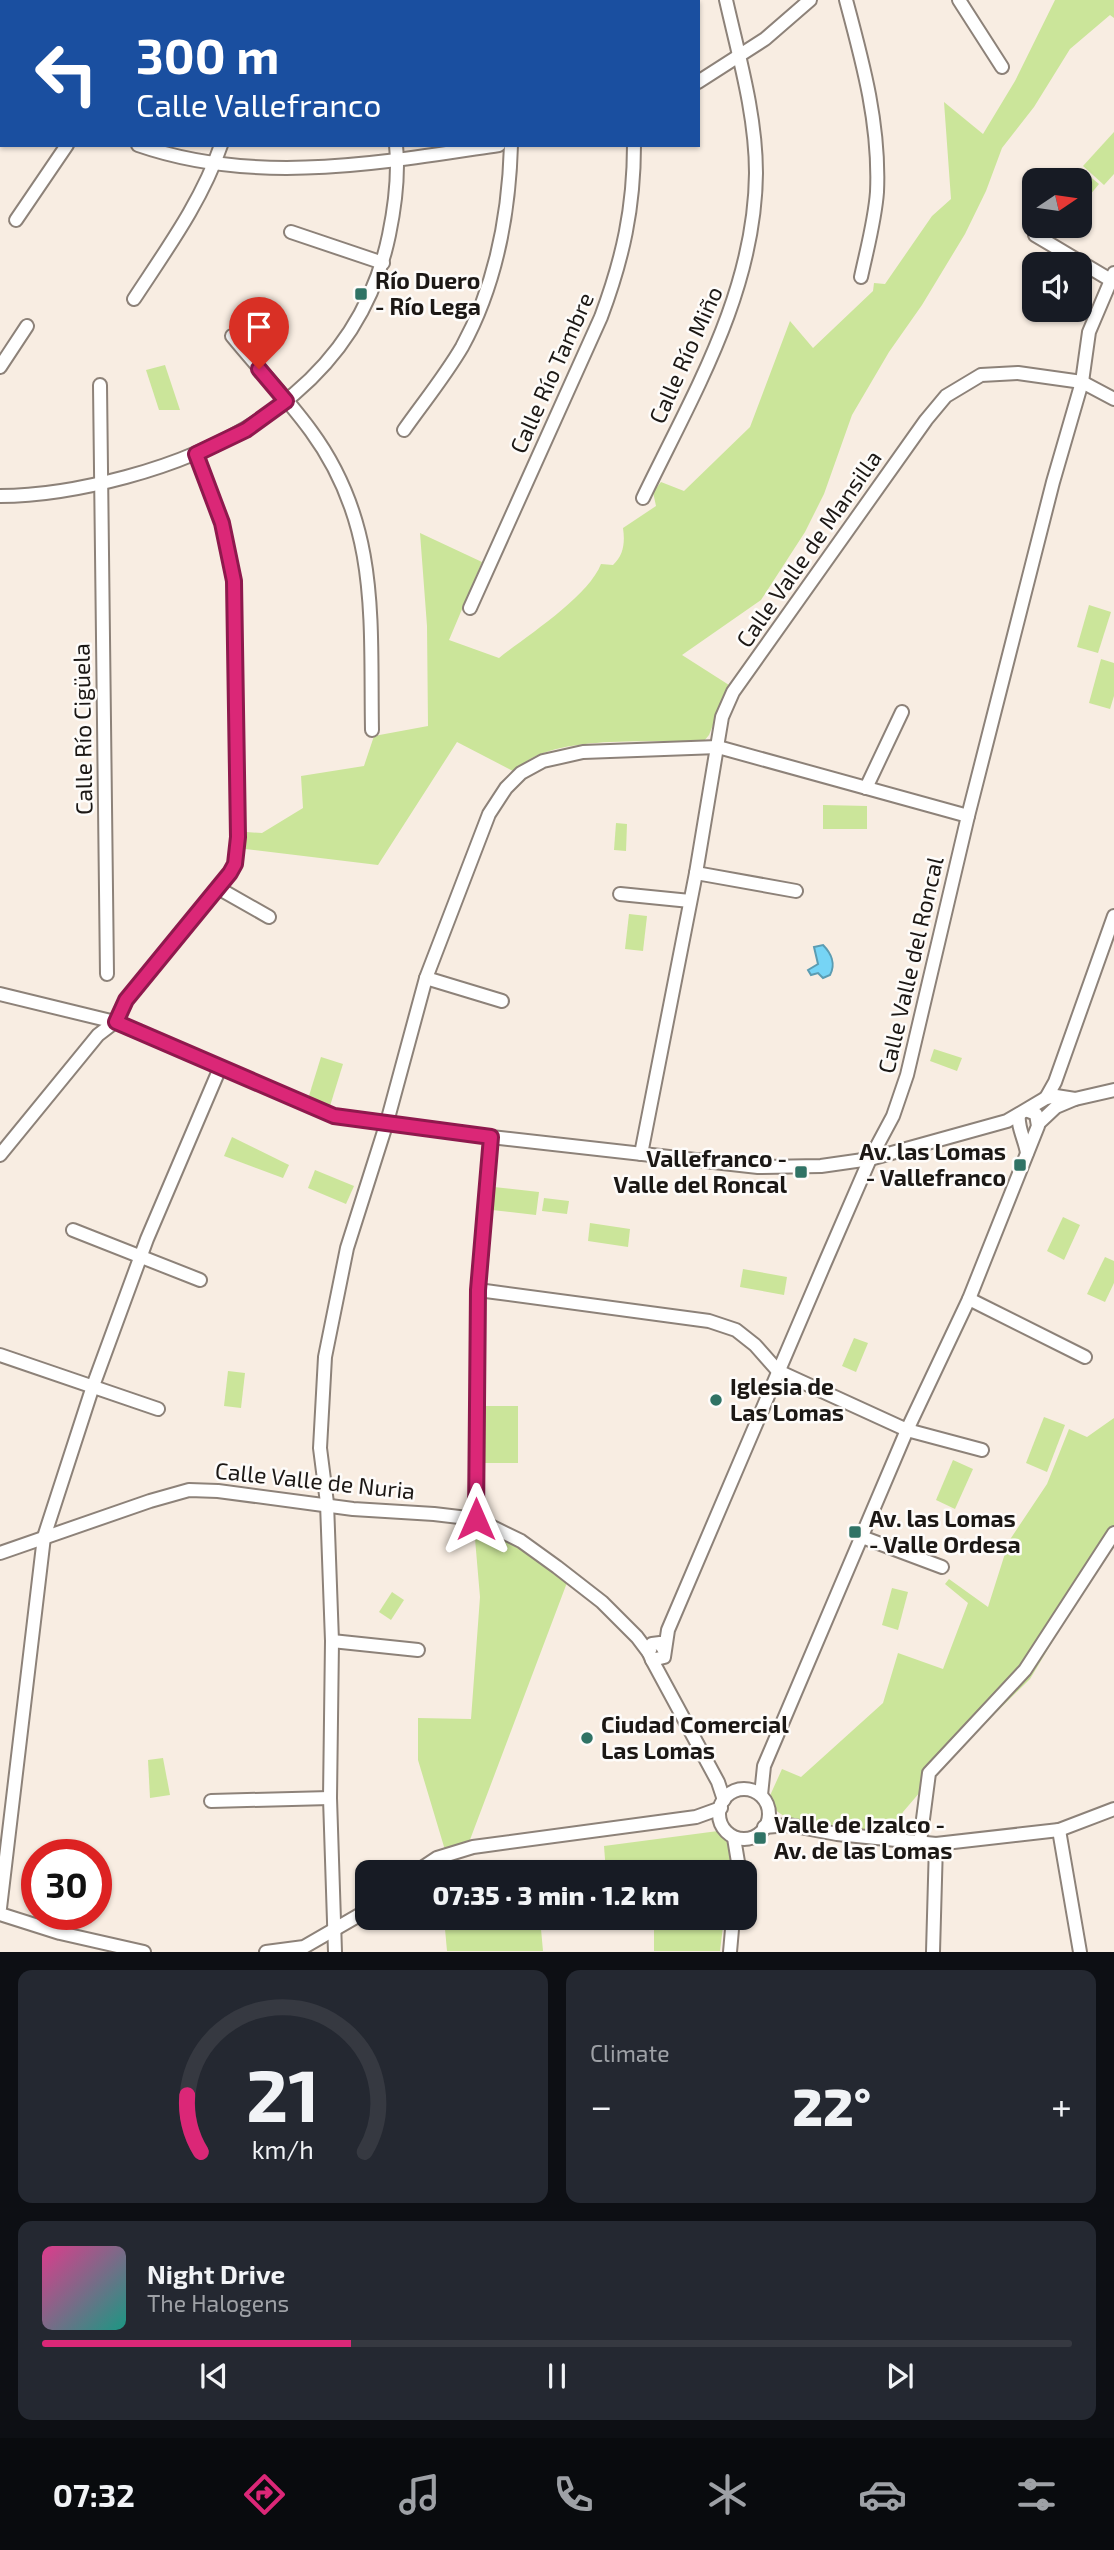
<!DOCTYPE html>
<meta charset="utf-8">
<style>
:root{--surface:#171b24;--page:#242831;--text:#f1f3f6;--muted:#9ea1a6;--line:#363941;--accent:#db2777}
body{margin:0;font-family:"Exo 2",sans-serif;background:var(--page);color:var(--text);height:100vh;display:flex;flex-direction:column;font-size:26px;white-space:nowrap}
*{box-sizing:border-box;margin:0}
p{font-size:23px;color:var(--muted)}
.icon{flex:none;width:38px;height:38px;fill:none;stroke:currentColor;stroke-width:2;stroke-linecap:round;stroke-linejoin:round}
.map{position:relative;height:1952px;overflow:hidden}
.sheet{display:flex;flex-direction:column;gap:18px;padding:18px;background:#0d0f14;flex:1}
.sheet>*{flex:none}
.guide{position:absolute;left:0px;top:0px;width:700px;height:147px;box-shadow:0 2px 5px #0004;background:#1a4fa0;color:#fff;overflow:hidden}
.needle{width:46px;rotate:77deg}
.tools{position:absolute;left:1022px;top:168px;display:grid;gap:14px}
.tools a{display:grid;place-items:center;width:70px;height:70px;border-radius:14px;background:var(--surface);box-shadow:0 2px 5px #0004;font-size:35px}
.speed{position:absolute;left:21px;top:1839px;display:flex;gap:14px;font-size:35px;font-weight:700;text-align:center}
.speed>*{display:grid;place-content:center;width:91px;height:91px;border-radius:50%;background:var(--surface);box-shadow:0 2px 5px #0004;line-height:1}
.speed .limit{border:10px solid #d22;background:#fff;color:#111}
.pin{position:absolute;display:grid;place-items:center;width:60px;height:60px;color:#fff;margin:-72px -30px;border-radius:50% 50% 50% 0;rotate:-45deg;box-shadow:0 0 7px #0007}
.pin .icon{rotate:45deg}
.me{position:absolute;width:77px;margin:-38px;rotate:0deg;stroke-linejoin:round;filter:drop-shadow(0 0 5px #0008)}
.turn{display:flex;align-items:center;gap:24px;height:147px;padding:0 21px;font-size:32px}
.turn .icon{width:91px;height:91px;stroke-width:2.5}
.turn b{display:block;font-size:49px;line-height:60px}
.big{font-size:52px;font-weight:800;line-height:1.1}
.sheet .widget{flex:1;display:flex;flex-direction:column;justify-content:center;gap:10px;min-width:0;padding:0 24px;border-radius:14px;background:var(--page)}
.sheet .dial{align-items:center;gap:0}
.dial svg{height:182px;overflow:visible;fill:none;stroke:var(--line);stroke-width:7;stroke-linecap:round;text-anchor:middle}
.dial text{fill:var(--text);stroke:none}
.song{display:flex;align-items:center;gap:21px}
.cover{width:84px;height:84px;border-radius:10px;background:linear-gradient(135deg,hsl(330 70% 55%),hsl(170 70% 35%))}
.played{height:7px;border-radius:4px;background:linear-gradient(90deg,var(--accent) 30%,var(--line) 30%)}
.keys{display:flex;justify-content:space-around;direction:ltr}
.heat{display:flex;justify-content:space-between;align-items:center;font-size:38px;direction:ltr}
.sheet .tiles{flex:1;display:grid;gap:18px;grid-template-columns:1fr 1fr}
.widget:last-child{grid-column:span 2}
.trip{position:absolute;left:355px;top:1860px;width:402px;height:70px;border-radius:14px;background:var(--surface);box-shadow:0 2px 5px #0004;font-weight:800;line-height:70px;text-align:center}
.tabs{display:flex;height:112px;justify-content:space-around;align-items:center;background:#090b0e;color:var(--muted)}
.tabs .icon{width:49px;height:49px}
.tabs .selected{color:var(--accent)}
.tabs b{font-size:32px;color:var(--text)}
.map>svg:first-child{display:block}
.green{fill:#cbe59a}
.water{fill:#76d4f5;stroke:#5b9cb2;stroke-width:2}
.lines{fill:none;stroke-linecap:round;stroke-linejoin:round}
.minor-casing{stroke:#8d8279;stroke-width:16}
.minor{stroke:#fff;stroke-width:12}
.route-casing{stroke:#8e194d;stroke-width:18}
.route{stroke:#db2777;stroke-width:12}
.poi-dot{fill:#307365;stroke:#fefcfa;stroke-width:2.5}
.labels{text-anchor:middle;stroke-width:5;stroke-linejoin:round;paint-order:stroke}
.poi-label{font-size:23px;font-weight:bold;fill:#1c1815;stroke:#fefcfa;text-anchor:start}
.street-label{font-size:23px;fill:#1c1815;stroke:#fefcfa}
</style>
<div class="map">
<svg width="1114" height="1952" viewBox="0 0 1114 1952">
<rect width="100%" height="100%" fill="#f8ede2"/>
<g class="green">
<path d="M1055,0h59v18l-4,-3 -40,34 -36,58 -32,41 -16,43 -21,43 -43,71 -33,47 -37,63 -28,79 -19,38 -44,68 -79,55 47,30 -20,50 -5,6c-50,2 -122,-5 -168,15 -8,3 -15,10 -23,15l-56,-29 -79,123 -133,-16 1,-17 16,1 41,-25 -2,-32 63,-10 10,-30 54,-10 -1,-100 -7,-93 62,29 -33,78 50,18c29,-23 89,-61 102,-94l12,1c11,-10 12,-23 10,-37l33,-22 -3,-14 8,-10 23,9 66,-64 40,-106 23,27 60,-57 1,-8 11,1 47,-68 19,-17 -7,-97 39,32 32,-53z"/>
<polygon points="1114,132 1114,174 1104,185 1083,166"/>
<polygon points="1082,170 1099,184 1080,207 1080,180 1073,180"/>
<polygon points="165,365 180,410 159,410 146,370"/>
<polygon points="1089,605 1111,612 1098,653 1077,647"/>
<polygon points="1101,659 1114,663 1114,696 1110,709 1089,703"/>
<polygon points="823,805 867,806 867,829 823,829"/>
<polygon points="616,823 627,824 626,851 614,850"/>
<polygon points="629,914 647,916 643,951 625,949"/>
<polygon points="934,1049 962,1058 957,1071 930,1061"/>
<polygon points="321,1057 343,1064 330,1106 308,1099"/>
<polygon points="232,1137 289,1165 283,1178 224,1156"/>
<polygon points="315,1170 354,1186 346,1204 308,1188"/>
<polygon points="494,1187 539,1192 536,1215 492,1210"/>
<polygon points="544,1198 569,1201 567,1214 542,1211"/>
<polygon points="1063,1217 1080,1225 1064,1260 1047,1251"/>
<polygon points="590,1223 630,1229 628,1247 588,1241"/>
<polygon points="1105,1257 1114,1261 1114,1283 1105,1302 1087,1294"/>
<polygon points="743,1269 787,1277 784,1295 740,1287"/>
<polygon points="854,1338 868,1343 856,1372 842,1366"/>
<polygon points="228,1371 245,1373 241,1408 224,1406"/>
<polygon points="483,1406 518,1406 518,1463 482,1463"/>
<polygon points="1044,1417 1065,1425 1047,1472 1026,1463"/>
<path d="M1114,1418v121l-84,140 -86,85 -41,48 -15,33c-30,-8 -107,-16 -120,-45l14,-31 19,8 82,-74 15,-50 45,16 25,-66 -23,-19 4,-5 39,28 21,-66 38,-57 22,-55 18,8z"/>
<polygon points="953,1460 973,1469 955,1509 936,1500"/>
<polygon points="474,1527 517,1546 568,1580 465,1853 448,1860 418,1760 418,1718 471,1719 480,1597"/>
<polygon points="892,1588 908,1592 898,1630 882,1625"/>
<polygon points="392,1592 404,1600 391,1620 379,1612"/>
<polygon points="163,1758 170,1795 150,1798 148,1760"/>
<polygon points="718,1831 733,1843 730,1872 606,1872 604,1846"/>
<polygon points="444,1918 540,1918 543,1951 447,1951"/>
<polygon points="609,1918 724,1918 720,1951 654,1951 654,1927 609,1924"/>
</g>
<path class="water" d="M823,945c8,8 13,19 7,30l-7,3 -5,-5 -7,2 -3,-5 10,-6 -4,-17z"/>
<g class="lines">
<defs>
<g id="minor">
<polyline points="238,0 239,2"/>
<polyline points="367,0 367,2"/>
<polyline points="485,0 486,2"/>
<polyline points="609,0 609,2"/>
<path d="M846,0c17,63 34,125 31,192 -2,28 -10,57 -16,85"/>
<polyline points="959,0 1002,67"/>
<polyline points="127,2 127,0"/>
<polyline points="0,81 2,82"/>
<polyline points="698,82 765,39 810,0"/>
<path d="M138,145c118,41 241,18 361,0"/>
<polyline points="16,220 67,145"/>
<polyline points="291,232 383,263"/>
<polyline points="1035,235 1114,282"/>
<path d="M134,299c32,-49 68,-98 87,-154"/>
<path d="M232,336c26,32 55,62 79,95 69,94 59,189 61,299"/>
<polyline points="0,367 27,326"/>
<polyline points="100,385 107,974"/>
<path d="M404,430c19,-27 41,-54 58,-83 34,-62 47,-132 49,-202"/>
<path d="M0,496c42,0 85,-8 126,-19 126,-34 235,-107 263,-242 6,-29 10,-60 7,-90"/>
<path d="M643,498c50,-104 112,-206 113,-325 0,-58 -17,-116 -30,-173"/>
<path d="M470,608l131,-291c22,-59 33,-109 33,-172"/>
<polyline points="866,788 902,712"/>
<polyline points="696,873 796,891"/>
<polyline points="218,888 269,917"/>
<polyline points="620,894 690,901"/>
<polyline points="426,978 502,1001"/>
<polyline points="0,994 115,1022 334,1116 491,1137 758,1167 821,1166 870,1159 1007,1121 1046,1098 1056,1096 1075,1099"/>
<polyline points="1046,1098 1055,1082 1114,916"/>
<path d="M1019,1115c-2,11 6,25 8,38"/>
<polyline points="1039,1123 1056,1107 1075,1099 1114,1090"/>
<polyline points="641,1154 696,873 722,717 733,692 926,420 946,396 981,375 1018,373 1082,382 1114,399"/>
<polyline points="0,1155 98,1035 115,1022 126,1000 230,873 235,864 238,837 234,581 222,523 196,454"/>
<polyline points="73,1230 200,1280"/>
<polyline points="478,1290 709,1321 736,1330 755,1345 778,1371 907,1430 982,1450"/>
<polyline points="969,1299 1085,1357"/>
<polyline points="0,1355 158,1409"/>
<polyline points="476,1519 478,1290 491,1137"/>
<polyline points="862,1537 942,1567"/>
<polyline points="0,1553 150,1501 189,1490 218,1491 353,1509 434,1514 476,1519 521,1541 557,1567 602,1602 637,1637 649,1653"/>
<polyline points="332,1641 418,1650"/>
<polyline points="664,1650 660,1643 652,1644 649,1653 652,1660 664,1657 668,1630 824,1265 870,1159 893,1116 907,1075 968,816 1053,482 1082,382 1089,332 1114,273"/>
<polyline points="652,1660 718,1782 724,1800"/>
<circle cx="744" cy="1814" r="25"/>
<polyline points="761,1795 764,1766 907,1430 969,1299 1038,1126 1036,1114 1028,1111"/>
<polyline points="211,1801 330,1798"/>
<polyline points="764,1827 789,1825 837,1834 936,1844 1059,1830 1114,1809"/>
<polyline points="1059,1830 1080,1952"/>
<polyline points="734,1838 738,1862 737,1872"/>
<polyline points="920,1842 929,1773 1025,1670 1114,1533"/>
<polyline points="416,1872 437,1858 473,1847 696,1817 721,1808"/>
<polyline points="0,1908 44,1537 93,1386 147,1239 220,1068"/>
<polyline points="0,1914 60,1933 144,1952"/>
<polyline points="266,1952 304,1947 368,1910"/>
<polyline points="335,1952 330,1798 332,1641 327,1503 320,1448 325,1357 347,1248 387,1122 426,978 489,814 506,788 521,773 543,761 583,752 718,747 968,816"/>
<polyline points="730,1952 733,1918"/>
<polyline points="933,1952 936,1844"/>
</g>
</defs>
<use href="#minor" class="minor-casing"/>
<use href="#minor" class="minor"/>
</g>
<g class="lines">
<defs>
<polyline id="route" points="259,369 286,401 246,430 196,454 222,523 234,581 238,837 235,864 230,873 126,1000 116,1022 334,1116 491,1137 478,1290 476,1519"/>
</defs>
<use href="#route" class="route-casing"/>
<use href="#route" class="route"/>
</g>
<g class="poi-dot">
<rect x="354" y="287" width="14" height="14" rx="3.5"/>
<rect x="1013" y="1158" width="14" height="14" rx="3.5"/>
<rect x="794" y="1165" width="14" height="14" rx="3.5"/>
<circle cx="716" cy="1400" r="7"/>
<rect x="848" y="1525" width="14" height="14" rx="3.5"/>
<circle cx="587" cy="1738" r="7"/>
<rect x="753" y="1831" width="14" height="14" rx="3.5"/>
</g>
<g class="labels">
<g class="poi-label">
<text x="375" y="289">Río Duero<tspan x="375" dy="26">- Río Lega</tspan></text>
<text x="1006" y="1160" text-anchor="end">Av. las Lomas<tspan x="1006" dy="26">- Vallefranco</tspan></text>
<text x="787" y="1167" text-anchor="end">Vallefranco -<tspan x="787" dy="26">Valle del Roncal</tspan></text>
<text x="730" y="1395">Iglesia de<tspan x="730" dy="26">Las Lomas</tspan></text>
<text x="869" y="1527">Av. las Lomas<tspan x="869" dy="26">- Valle Ordesa</tspan></text>
<text x="601" y="1733">Ciudad Comercial<tspan x="601" dy="26">Las Lomas</tspan></text>
<text x="774" y="1833">Valle de Izalco -<tspan x="774" dy="26">Av. de las Lomas</tspan></text>
</g>
<g class="street-label">
<text transform="translate(686 355) rotate(-66)" y="8">Calle Río Miño</text>
<text transform="translate(552 373) rotate(-66)" y="8">Calle Río Tambre</text>
<text transform="translate(809 549) rotate(-55)" y="8">Calle Valle de Mansilla</text>
<text transform="translate(83 729) rotate(-91)" y="8">Calle Río Cigüela</text>
<text transform="translate(911 965) rotate(-77)" y="8">Calle Valle del Roncal</text>
<text transform="translate(315 1481) rotate(6)" y="8">Calle Valle de Nuria</text>
</g>
</g>
</svg>
<div class="tools">
<a><svg class="needle" viewBox="-14 -14 28 28"><path d="M0-13l5 13h-10z" fill="#e53935"/><path d="M0 13l5-13h-10z" fill="#9ea1a6"/></svg></a>
<a><svg class="icon" aria-label="sound" viewBox="0 0 24 24"><path d="M4 9h4l5-4v14l-5-4H4zM17 9q2 3 0 6"/></svg></a>
</div>
<div class="speed"><div class="limit">30</div></div>
<div class="pin" style="left:259px;top:369px;background:#d93025"><svg class="icon" aria-label="arrive" viewBox="0 0 24 24"><path d="M6 21V4h12l-3 4 3 4H6"/></svg></div>
<svg class="me" style="left:476px;top:1519px" viewBox="-20 -20 40 40"><path d="M0-17L14 15 0 8-14 15z" fill="#db2777" stroke="#fff" stroke-width="4"/></svg>
<div class="trip">07:35 · 3 min · 1.2 km</div>
<div class="guide">
<div class="turn"><svg class="icon" aria-label="left" viewBox="0 0 24 24"><path d="M17 20v-9H6M10 6l-5 5 5 5"/></svg><div><b>300 m</b>Calle Vallefranco</div></div>
</div>
</div>
<section class="sheet">
<div class="tiles">
<div class="widget dial"><svg viewBox="0 0 100 80">
<path d="M14 69A42 42 0 1 1 86 69"/>
<path d="M14 69A42 42 0 0 1 8 44" stroke="#db2777"/>
<text x="50" y="56" font-size="32" font-weight="700">21</text>
<text x="50" y="72" font-size="11">km/h</text>
</svg></div>
<div class="widget"><p>Climate</p>
<div class="heat"><a>−</a><b class="big">22°</b><a>+</a></div>
</div>
<div class="widget">
<div class="song"><i class="cover"></i><div><b>Night Drive</b><p>The Halogens</p></div></div>
<div class="played"></div>
<div class="keys"><svg class="icon" aria-label="previous" viewBox="0 0 24 24"><path d="M18 5L8 12l10 7zM5 5v14"/></svg><svg class="icon" aria-label="pause" viewBox="0 0 24 24"><path d="M8 5v14M16 5v14"/></svg><svg class="icon" aria-label="next" viewBox="0 0 24 24"><path d="M6 5l10 7-10 7zM19 5v14"/></svg></div>
</div>
</div>
</section>
<nav class="tabs">
<b>07:32</b>
<svg class="icon selected" aria-label="directions" viewBox="0 0 24 24"><path d="M12 3l9 9-9 9-9-9zM9 14v-3h6M13 9l2 2-2 2"/></svg>
<svg class="icon" aria-label="music" viewBox="0 0 24 24"><path d="M9 18V5l10-2v13"/><circle cx="6" cy="18" r="3"/><circle cx="16" cy="16" r="3"/></svg>
<svg class="icon" aria-label="phone" viewBox="0 0 24 24"><path d="M5 4h4l2 5-3 2q2 4 5 5l2-3 5 2v4C11 20 4 13 5 4z"/></svg>
<svg class="icon" aria-label="climate" viewBox="0 0 24 24"><path d="M12 3v18M4 7l16 10M4 17L20 7"/></svg>
<svg class="icon" aria-label="car" viewBox="0 0 24 24"><path d="M5 17H2v-5l4-1 3-4h7l3 4 3 1v5h-3M9 17h6M6 11h13"/><circle cx="7" cy="17" r="2"/><circle cx="17" cy="17" r="2"/></svg>
<svg class="icon" aria-label="filters" viewBox="0 0 24 24"><path d="M4 7h16M4 17h16"/><circle cx="9" cy="7" r="2"/><circle cx="15" cy="17" r="2"/></svg>
</nav>
